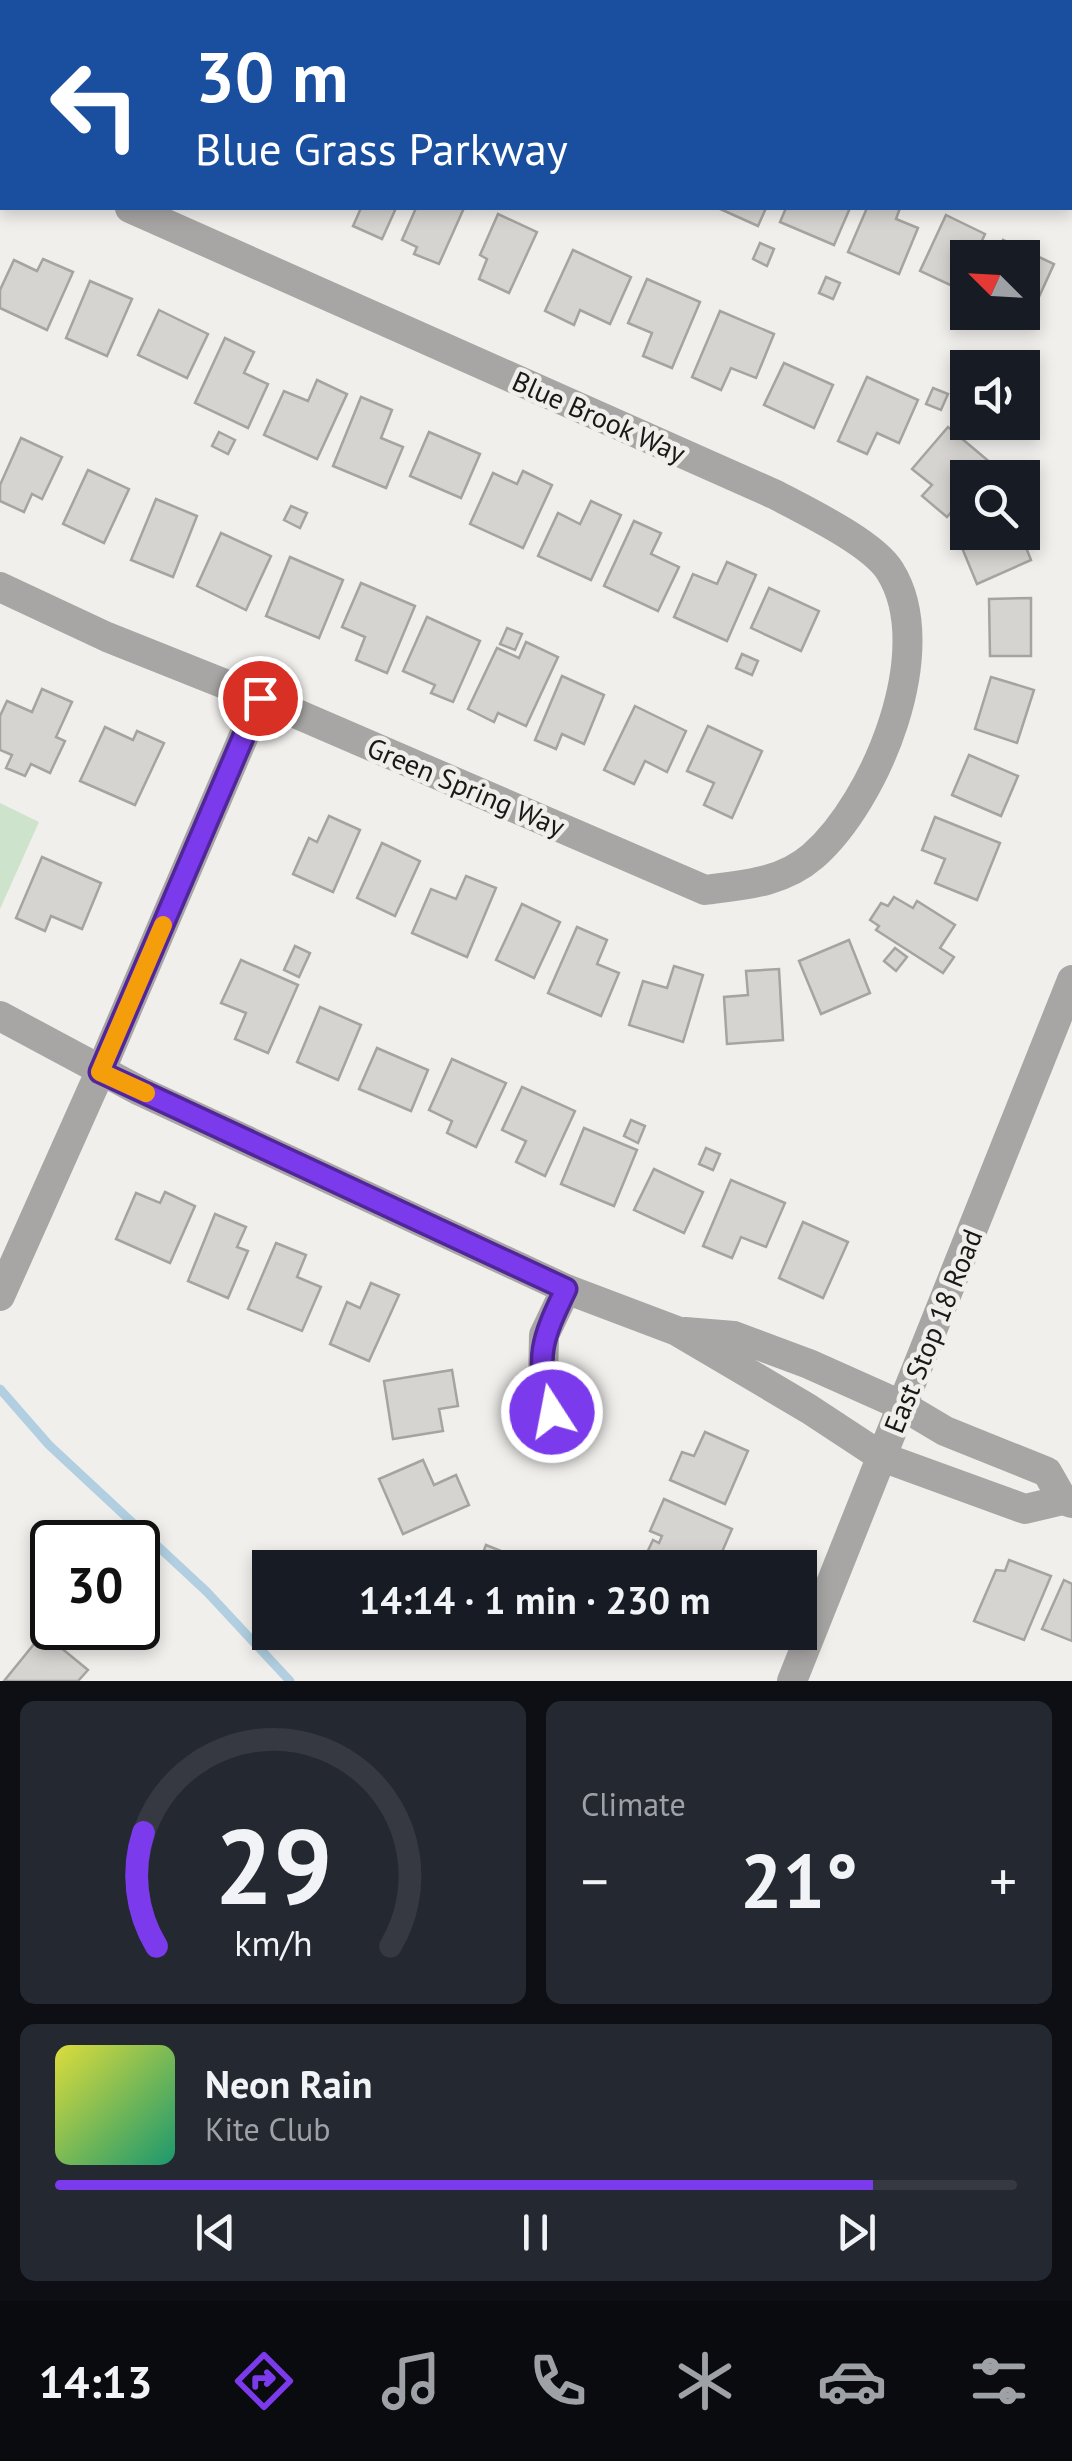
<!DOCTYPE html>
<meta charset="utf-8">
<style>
:root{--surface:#171b24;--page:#242831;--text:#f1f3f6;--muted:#9ea1a6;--line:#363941;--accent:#7c3aed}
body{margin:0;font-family:"PT Sans",sans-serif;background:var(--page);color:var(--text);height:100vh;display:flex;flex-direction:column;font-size:38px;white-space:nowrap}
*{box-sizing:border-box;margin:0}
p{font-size:32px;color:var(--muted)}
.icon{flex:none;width:55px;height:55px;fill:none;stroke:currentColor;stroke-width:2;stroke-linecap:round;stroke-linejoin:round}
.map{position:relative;height:1681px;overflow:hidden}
.details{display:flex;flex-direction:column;gap:20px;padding:20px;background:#0d0f14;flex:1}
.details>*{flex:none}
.hud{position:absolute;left:0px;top:0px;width:1072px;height:210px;box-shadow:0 5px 15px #0003;background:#1a4fa0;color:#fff;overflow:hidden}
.needle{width:65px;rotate:294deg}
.tools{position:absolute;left:950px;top:240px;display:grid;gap:20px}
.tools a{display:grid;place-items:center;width:90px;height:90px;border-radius:0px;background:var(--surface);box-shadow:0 5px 15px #0003;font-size:50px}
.speed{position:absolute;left:30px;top:1520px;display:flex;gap:20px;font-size:50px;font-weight:700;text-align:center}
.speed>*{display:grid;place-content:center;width:130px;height:130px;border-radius:50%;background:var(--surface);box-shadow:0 5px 15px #0003;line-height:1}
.speed .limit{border:5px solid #111;border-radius:15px;background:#fff;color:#111}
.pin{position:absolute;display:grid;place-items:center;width:85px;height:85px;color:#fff;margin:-42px;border:5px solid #fff;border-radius:50%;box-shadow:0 2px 10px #0007}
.me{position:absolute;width:110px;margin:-55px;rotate:349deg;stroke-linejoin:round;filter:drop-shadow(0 0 8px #0008)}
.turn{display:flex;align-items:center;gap:35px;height:210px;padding:0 30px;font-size:45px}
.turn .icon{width:130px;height:130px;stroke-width:2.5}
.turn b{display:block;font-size:70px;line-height:85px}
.big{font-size:75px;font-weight:700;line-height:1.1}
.details .card{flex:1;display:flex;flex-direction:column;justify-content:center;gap:15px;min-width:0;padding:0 35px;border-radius:15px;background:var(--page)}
.details .dial{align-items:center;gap:0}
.dial svg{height:260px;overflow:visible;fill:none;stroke:var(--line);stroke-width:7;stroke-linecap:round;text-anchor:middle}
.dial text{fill:var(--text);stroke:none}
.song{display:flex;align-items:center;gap:30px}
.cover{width:120px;height:120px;border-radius:15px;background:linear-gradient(135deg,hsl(60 70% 55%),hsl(160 70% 35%))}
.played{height:10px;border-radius:5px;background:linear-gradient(90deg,var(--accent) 85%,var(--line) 85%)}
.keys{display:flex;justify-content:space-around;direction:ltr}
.heat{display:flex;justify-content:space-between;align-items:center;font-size:55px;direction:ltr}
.details .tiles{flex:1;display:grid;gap:20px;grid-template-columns:1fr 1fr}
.card:last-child{grid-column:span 2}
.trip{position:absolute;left:252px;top:1550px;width:565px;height:100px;border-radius:0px;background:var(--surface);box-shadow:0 5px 15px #0003;font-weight:700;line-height:100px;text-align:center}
.tabs{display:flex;height:160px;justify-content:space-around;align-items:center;background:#090b0e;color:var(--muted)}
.tabs .icon{width:70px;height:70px}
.tabs .current{color:var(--accent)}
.tabs b{font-size:45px;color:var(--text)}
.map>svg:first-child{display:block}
.green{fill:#cee3cb}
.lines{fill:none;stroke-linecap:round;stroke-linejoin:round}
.stream{stroke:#b1cfe1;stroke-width:9}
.building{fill:#d5d4d1;stroke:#a5a4a1;stroke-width:2.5}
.minor{stroke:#a7a6a5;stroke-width:30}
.tertiary{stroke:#a7a6a5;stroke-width:30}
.route-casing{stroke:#51269a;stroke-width:25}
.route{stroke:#7c3aed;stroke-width:18}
.slow{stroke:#f59e0b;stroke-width:18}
.labels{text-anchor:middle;stroke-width:9;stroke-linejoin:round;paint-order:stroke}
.street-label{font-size:28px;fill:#1a1918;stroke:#f0efec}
</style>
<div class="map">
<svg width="1072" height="1681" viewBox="0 0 1072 1681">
<rect width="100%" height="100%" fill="#f0efec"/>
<polygon class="green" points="0,803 39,822 0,909"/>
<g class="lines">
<polyline class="stream" points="0,1389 49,1445 207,1592 290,1681"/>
</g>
<g class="building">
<polygon points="361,208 396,208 382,239 353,226"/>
<polygon points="416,208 464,208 439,264 414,254 417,247 402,240"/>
<polygon points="718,208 766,208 758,226"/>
<polygon points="786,208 850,208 834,245 780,222"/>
<polygon points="867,208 900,208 896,219 918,228 899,274 848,252"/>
<polygon points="498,214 537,232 509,293 479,279 487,259 480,255"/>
<polygon points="946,215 985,234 974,258 968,258 968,271 959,289 920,271"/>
<polygon points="1003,240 1054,264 1027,323 1003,312 1022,312 1022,258 996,258"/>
<polygon points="760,243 774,249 767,266 753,259"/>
<polygon points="573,250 631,277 610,324 580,310 574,325 545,311"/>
<polygon points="43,259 73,272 47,330 0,308 0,290 14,260 37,271"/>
<polygon points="826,277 840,283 833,299 819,293"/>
<polygon points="647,279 700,302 672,368 643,356 652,333 628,323"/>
<polygon points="90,281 132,299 107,356 66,338"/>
<polygon points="159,310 208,334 187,378 138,355"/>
<polygon points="720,311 774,334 756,378 731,368 721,390 692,377"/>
<polygon points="225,338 254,352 244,373 268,384 248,428 195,403"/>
<polygon points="784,363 833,385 814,428 764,405"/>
<polygon points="867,377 918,400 899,443 877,433 867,454 838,441"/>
<polygon points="317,380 347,394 317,459 264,435 284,391 308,401"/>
<polygon points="933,388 948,394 941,410 926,404"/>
<polygon points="361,397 392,410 381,438 403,447 386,488 333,466"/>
<polygon points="948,427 992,464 981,478 968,478 968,493 947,517 922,496 932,485 912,469"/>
<polygon points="219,432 235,440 228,454 212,446"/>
<polygon points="429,432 480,454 461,498 410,476"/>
<polygon points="21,438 62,457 42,499 32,494 24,512 0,501 0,485"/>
<polygon points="88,470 129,489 104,543 63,524"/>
<polygon points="523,471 552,485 523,548 470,524 493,473 517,484"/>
<polygon points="156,499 197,516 173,577 131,560"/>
<polygon points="591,501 621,515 591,580 538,556 558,513 580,524"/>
<polygon points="291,506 307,513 300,528 284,520"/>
<polygon points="634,521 661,533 651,554 679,567 658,611 604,586"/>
<polygon points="968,525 968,532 1020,532 1031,560 977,584 955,531"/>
<polygon points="221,533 271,556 246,610 197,586"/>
<polygon points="290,557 343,580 319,638 266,616"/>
<polygon points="727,562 756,575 727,641 674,617 693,574 717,584"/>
<polygon points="361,583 415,606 387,673 356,660 365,637 342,627"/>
<polygon points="769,588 819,611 801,651 751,628"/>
<polygon points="1031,598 1031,656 990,656 989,599"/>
<polygon points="427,617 480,641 453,702 431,693 435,685 403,671"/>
<polygon points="507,628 522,634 515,650 500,644"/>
<polygon points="526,642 558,657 526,726 498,713 494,722 468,709 497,648 519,658"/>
<polygon points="742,654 758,661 752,675 736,668"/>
<polygon points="562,676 604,695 584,744 562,734 556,749 535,740"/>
<polygon points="991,677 1034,690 1017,743 975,729"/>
<polygon points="42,689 72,702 56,737 65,741 50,773 31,764 25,776 6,768 12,755 0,750 0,716 7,701 32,712"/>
<polygon points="635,706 686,731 667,772 645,761 634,784 604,770"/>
<polygon points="708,726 762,751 732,818 704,805 714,783 687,771"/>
<polygon points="105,727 133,740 137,731 164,743 135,805 80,781"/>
<polygon points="969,755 1018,776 1001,816 952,795"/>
<polygon points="329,816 360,830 333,892 293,874 309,838 317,842"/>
<polygon points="935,817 1000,843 977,900 935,883 945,859 922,850"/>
<polygon points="382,843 420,861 395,916 357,898"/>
<polygon points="42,857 101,883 82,929 51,916 45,931 16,918"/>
<polygon points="466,876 496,888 467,957 412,933 431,889 456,899"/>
<polygon points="894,897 913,908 917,901 955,925 940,948 954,957 943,973 876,930 879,926 870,920 881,903 888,906"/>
<polygon points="522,904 560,922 534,978 496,960"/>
<polygon points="577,927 607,940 597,964 619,973 601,1016 548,993"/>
<polygon points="849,940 870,993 821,1014 799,961"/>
<polygon points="295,946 310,953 299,977 284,970"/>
<polygon points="895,948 907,957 896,971 884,961"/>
<polygon points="241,960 298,985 268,1053 235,1039 246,1013 221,1003"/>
<polygon points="674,966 703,975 683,1042 629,1025 643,981 667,988"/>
<polygon points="779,969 783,1040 727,1044 724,997 748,995 746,971"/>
<polygon points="320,1007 361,1025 338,1080 297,1062"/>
<polygon points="377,1048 428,1070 411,1111 359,1089"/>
<polygon points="452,1059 506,1083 476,1147 447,1133 452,1121 429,1110"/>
<polygon points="522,1087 575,1111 545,1176 516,1162 526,1141 502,1130"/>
<polygon points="631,1120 645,1126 638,1143 624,1136"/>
<polygon points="584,1128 637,1150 614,1206 561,1184"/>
<polygon points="706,1148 720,1154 713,1170 699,1164"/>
<polygon points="654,1169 703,1192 684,1233 634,1210"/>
<polygon points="731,1180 785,1203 766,1247 741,1237 732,1258 703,1246"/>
<polygon points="165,1192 195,1206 170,1263 116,1239 136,1193 160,1203"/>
<polygon points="215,1214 246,1227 237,1247 248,1251 228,1298 188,1281"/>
<polygon points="803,1222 848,1242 823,1298 779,1278"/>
<polygon points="276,1243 306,1255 297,1277 321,1287 302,1331 248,1309"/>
<polygon points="371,1283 399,1295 369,1361 330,1344 347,1302 360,1308"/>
<polygon points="452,1370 458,1406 439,1409 443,1431 393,1439 384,1381"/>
<polygon points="705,1432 748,1451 725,1504 670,1480 682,1452 694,1456"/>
<polygon points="423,1460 434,1485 456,1475 469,1505 403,1534 379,1479"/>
<polygon points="664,1499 732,1529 715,1568 669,1568 645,1557 653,1540 659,1543 662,1536 650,1531"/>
<polygon points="486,1545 536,1565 535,1568 477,1568"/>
<polygon points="1009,1560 1051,1576 1024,1640 974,1621 996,1570 1005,1571"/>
<polygon points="1064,1580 1072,1584 1072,1641 1042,1629"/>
<polygon points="43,1633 88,1670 78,1681 4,1681"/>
</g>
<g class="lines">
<g class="minor">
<polyline points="659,0 665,2"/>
<polyline points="1070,116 1072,115"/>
<polyline points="0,150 2,151"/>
<path d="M0,587l107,50 153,61 445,192c38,-5 77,-7 108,-34 63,-55 126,-207 77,-285 -17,-28 -84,-60 -114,-76l-646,-287"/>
<polyline points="0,1016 140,1091 566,1289 677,1331 809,1409 882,1457 1025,1509 1063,1500 1072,1503"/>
<polyline points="0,1296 100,1072 260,698"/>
<polyline points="685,1332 734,1336 809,1364 903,1406 945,1431 1047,1472 1063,1500"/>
<polyline points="562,1442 543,1382 544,1335 566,1289"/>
</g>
<polyline class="tertiary" points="792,1681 1072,980"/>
</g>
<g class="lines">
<defs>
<path id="route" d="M260,698l-160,374 466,217c-24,50 -32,68 -14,123"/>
</defs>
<use href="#route" class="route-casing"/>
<use href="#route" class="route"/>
<polyline class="slow" points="146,1093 100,1072 163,925"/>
</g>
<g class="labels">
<g class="street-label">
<text transform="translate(599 417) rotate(24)" y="10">Blue Brook Way</text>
<text transform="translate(466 787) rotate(23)" y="10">Green Spring Way</text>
<text transform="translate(933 1331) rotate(-68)" y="10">East Stop 18 Road</text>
</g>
</g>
</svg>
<div class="tools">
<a><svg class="needle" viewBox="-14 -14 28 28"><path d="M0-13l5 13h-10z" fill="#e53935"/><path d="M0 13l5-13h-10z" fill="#9ea1a6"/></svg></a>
<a><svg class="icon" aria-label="sound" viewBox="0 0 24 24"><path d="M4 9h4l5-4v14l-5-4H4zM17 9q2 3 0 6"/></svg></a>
<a><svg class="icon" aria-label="search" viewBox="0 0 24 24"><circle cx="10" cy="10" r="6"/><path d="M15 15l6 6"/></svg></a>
</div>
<div class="speed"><div class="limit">30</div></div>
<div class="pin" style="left:260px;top:698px;background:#d93025"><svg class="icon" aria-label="arrive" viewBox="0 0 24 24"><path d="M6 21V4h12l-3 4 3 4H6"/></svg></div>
<svg class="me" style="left:552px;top:1412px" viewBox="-20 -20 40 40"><circle r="17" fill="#7c3aed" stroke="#fff" stroke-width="3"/><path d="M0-11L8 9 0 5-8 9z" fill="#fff"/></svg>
<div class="trip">14:14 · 1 min · 230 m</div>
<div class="hud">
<div class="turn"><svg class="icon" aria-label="left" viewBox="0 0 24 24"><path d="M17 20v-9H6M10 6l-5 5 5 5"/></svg><div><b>30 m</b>Blue Grass Parkway</div></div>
</div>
</div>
<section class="details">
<div class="tiles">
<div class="card dial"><svg viewBox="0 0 100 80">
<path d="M14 69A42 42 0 1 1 86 69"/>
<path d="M14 69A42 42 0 0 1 10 34" stroke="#7c3aed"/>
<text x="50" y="56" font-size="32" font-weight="700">29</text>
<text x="50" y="72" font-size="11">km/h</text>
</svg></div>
<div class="card"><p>Climate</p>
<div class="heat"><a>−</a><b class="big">21°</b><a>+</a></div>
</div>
<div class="card">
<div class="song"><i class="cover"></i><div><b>Neon Rain</b><p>Kite Club</p></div></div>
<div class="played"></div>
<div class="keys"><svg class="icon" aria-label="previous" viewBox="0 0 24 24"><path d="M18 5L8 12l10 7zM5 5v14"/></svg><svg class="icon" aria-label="pause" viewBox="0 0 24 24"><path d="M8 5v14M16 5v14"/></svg><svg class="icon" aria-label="next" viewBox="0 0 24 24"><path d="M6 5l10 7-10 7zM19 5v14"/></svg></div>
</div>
</div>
</section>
<nav class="tabs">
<b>14:13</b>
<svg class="icon current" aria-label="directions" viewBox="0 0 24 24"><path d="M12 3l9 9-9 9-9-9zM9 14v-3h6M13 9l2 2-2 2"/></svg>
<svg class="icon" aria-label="music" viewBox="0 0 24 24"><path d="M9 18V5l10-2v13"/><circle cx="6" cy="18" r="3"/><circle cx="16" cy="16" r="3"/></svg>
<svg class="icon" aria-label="phone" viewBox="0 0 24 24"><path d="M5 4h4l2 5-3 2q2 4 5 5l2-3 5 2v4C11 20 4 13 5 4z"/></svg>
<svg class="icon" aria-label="climate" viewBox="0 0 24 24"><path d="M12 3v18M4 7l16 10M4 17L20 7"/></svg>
<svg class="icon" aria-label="car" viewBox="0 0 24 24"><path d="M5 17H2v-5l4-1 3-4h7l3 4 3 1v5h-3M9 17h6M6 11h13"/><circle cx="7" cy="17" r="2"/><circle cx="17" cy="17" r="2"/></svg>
<svg class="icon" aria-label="filters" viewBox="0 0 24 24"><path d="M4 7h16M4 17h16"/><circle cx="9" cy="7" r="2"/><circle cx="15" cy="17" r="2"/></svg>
</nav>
